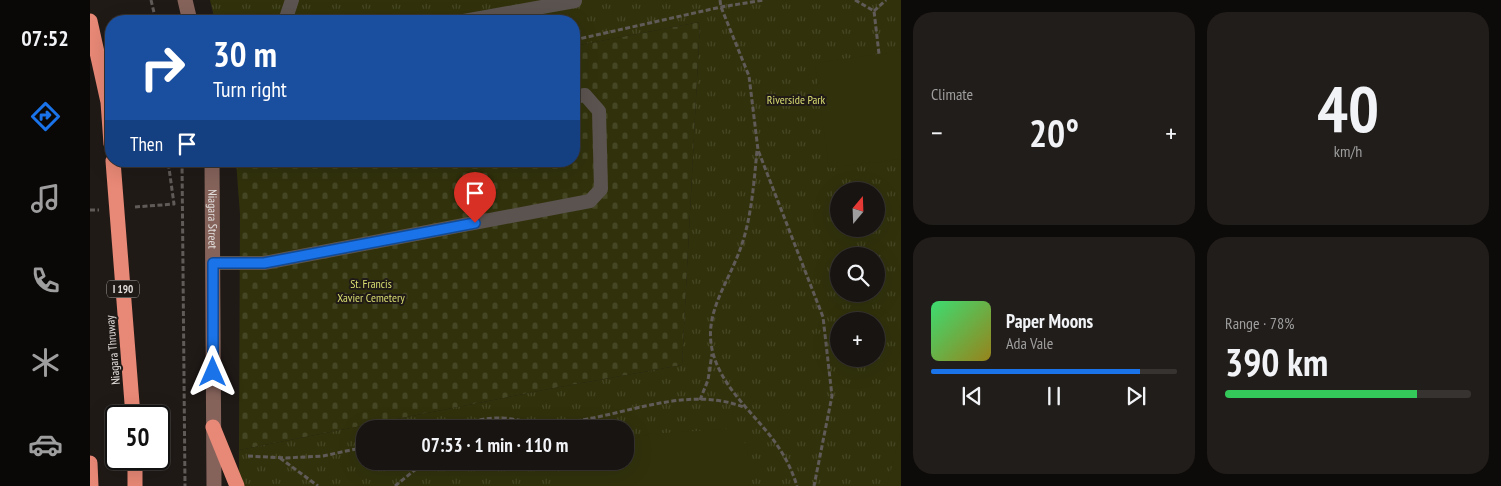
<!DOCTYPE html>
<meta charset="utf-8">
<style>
:root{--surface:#181411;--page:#211d1a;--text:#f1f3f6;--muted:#9f9e9f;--line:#363331;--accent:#1a73e8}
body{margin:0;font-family:"PT Sans Narrow",sans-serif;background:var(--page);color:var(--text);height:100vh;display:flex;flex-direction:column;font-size:19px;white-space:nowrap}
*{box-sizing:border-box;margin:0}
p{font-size:16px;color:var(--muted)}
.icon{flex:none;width:28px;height:28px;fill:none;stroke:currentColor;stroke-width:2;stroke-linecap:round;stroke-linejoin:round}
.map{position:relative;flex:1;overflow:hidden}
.sheet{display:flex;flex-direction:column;gap:12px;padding:12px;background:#0d0b09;width:600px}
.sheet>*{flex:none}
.guide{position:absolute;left:15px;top:15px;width:475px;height:152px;border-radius:20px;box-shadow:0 5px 20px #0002,0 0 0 1px var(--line);background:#1a4fa0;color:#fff;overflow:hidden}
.needle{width:32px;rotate:19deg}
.buttons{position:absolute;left:740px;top:182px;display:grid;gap:10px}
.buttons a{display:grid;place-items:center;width:55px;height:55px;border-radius:50%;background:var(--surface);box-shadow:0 5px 20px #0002,0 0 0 1px var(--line);font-size:25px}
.speed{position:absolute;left:15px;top:405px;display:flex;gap:10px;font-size:25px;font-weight:700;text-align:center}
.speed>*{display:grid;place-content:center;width:65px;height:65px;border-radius:50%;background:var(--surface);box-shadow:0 5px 20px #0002,0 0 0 1px var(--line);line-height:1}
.speed .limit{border:2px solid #111;border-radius:8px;background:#fff;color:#111}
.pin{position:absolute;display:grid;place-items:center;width:42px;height:42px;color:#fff;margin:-51px -21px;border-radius:50% 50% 50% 0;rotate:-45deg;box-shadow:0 0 5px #0007}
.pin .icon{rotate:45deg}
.me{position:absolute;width:55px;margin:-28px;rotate:0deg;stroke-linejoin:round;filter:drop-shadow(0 0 4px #0008)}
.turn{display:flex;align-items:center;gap:18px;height:105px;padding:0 25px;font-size:22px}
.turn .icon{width:65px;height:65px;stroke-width:2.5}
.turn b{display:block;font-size:35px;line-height:42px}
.then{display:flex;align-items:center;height:48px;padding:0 25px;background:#0003;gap:10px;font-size:19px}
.big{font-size:38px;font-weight:600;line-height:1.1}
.sheet .widget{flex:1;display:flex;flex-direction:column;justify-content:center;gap:8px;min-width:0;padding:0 18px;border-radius:20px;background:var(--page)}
.sheet .dial{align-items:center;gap:0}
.dial b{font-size:65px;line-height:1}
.song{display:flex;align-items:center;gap:15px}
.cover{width:60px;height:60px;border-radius:8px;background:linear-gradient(135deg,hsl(140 70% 55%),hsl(50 70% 35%))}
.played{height:5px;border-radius:2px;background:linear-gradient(90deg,var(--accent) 85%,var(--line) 85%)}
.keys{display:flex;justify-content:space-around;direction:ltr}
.heat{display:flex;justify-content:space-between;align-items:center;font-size:28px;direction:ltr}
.charge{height:8px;border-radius:4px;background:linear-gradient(90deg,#34c759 78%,var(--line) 0)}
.sheet .tiles{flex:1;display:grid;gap:12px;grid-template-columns:repeat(2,1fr)}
.trip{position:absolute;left:266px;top:420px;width:278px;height:50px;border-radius:20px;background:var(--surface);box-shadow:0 5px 20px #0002,0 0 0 1px var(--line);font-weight:600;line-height:50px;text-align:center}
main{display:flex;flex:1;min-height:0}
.menu{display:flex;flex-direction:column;width:90px;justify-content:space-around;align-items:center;background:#0a0807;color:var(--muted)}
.menu .icon{width:35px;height:35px}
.menu .active{color:var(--accent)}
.menu b{font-size:22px;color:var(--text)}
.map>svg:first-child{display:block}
.cemetery{fill:url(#cemetery-stones)}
.park{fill:url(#park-tufts);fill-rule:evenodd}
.pitch{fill:#31320c}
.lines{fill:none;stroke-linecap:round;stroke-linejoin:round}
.path{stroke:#605b58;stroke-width:3;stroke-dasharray:5 2.5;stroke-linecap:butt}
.lane{stroke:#5b5350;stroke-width:14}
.secondary{stroke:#85635b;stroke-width:15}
.highway{stroke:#e88876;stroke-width:15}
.route-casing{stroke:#114b97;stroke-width:12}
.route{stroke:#1a73e8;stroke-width:9}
.labels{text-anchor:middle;stroke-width:4;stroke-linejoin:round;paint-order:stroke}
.shield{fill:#201a17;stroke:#a7a2a0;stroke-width:1}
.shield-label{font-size:11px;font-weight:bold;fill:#e1dddb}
.park-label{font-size:12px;fill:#d9dd71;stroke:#201a17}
.street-label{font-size:12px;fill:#e1dddb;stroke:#201a17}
</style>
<main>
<nav class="menu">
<b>07:52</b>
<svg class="icon active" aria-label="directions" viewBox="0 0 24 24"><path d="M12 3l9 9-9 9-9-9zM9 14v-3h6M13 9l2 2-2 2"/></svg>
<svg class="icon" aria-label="music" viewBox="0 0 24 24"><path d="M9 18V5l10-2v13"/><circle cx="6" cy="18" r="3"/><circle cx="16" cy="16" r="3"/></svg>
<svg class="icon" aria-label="phone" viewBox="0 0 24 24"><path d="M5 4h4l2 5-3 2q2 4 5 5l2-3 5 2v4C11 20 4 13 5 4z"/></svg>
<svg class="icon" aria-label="climate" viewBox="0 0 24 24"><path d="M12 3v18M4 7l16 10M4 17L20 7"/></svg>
<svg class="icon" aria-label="car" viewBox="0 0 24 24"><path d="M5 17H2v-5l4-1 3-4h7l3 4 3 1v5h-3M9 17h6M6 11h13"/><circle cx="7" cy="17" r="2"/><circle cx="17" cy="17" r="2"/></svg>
</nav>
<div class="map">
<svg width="811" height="486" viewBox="0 0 811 486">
<defs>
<pattern id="cemetery-stones" width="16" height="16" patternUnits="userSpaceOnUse" patternTransform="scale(1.25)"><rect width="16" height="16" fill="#31320c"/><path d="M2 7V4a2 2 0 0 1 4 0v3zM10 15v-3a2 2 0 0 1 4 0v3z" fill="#454623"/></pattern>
<pattern id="park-tufts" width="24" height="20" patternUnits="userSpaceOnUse" patternTransform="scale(1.25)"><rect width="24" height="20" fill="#31320c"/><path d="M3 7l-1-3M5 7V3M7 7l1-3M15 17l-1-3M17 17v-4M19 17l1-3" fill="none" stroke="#454623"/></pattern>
</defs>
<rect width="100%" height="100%" fill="#201a17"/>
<polygon class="cemetery" points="610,22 592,365 464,388 149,450 150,214 146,161 484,161 484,46"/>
<path class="park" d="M120,0h691v486h-662v-36l315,-62 128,-23 18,-343 -126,24v-25h-359zM749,191h37v38h-37zM749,256h37v38h-37zM749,321h37v38h-37zM275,429h260v32h-260z"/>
<g class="pitch">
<polygon points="811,51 811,159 739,168 725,63"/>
<polygon points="639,429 657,445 659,486 469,486 469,461 535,461 535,441 559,434"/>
<polygon points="811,430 811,486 797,486"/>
</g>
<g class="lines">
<g class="path">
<polyline points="61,0 66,21"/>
<polyline points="630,0 631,7 659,76 668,150 733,317 742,396 724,486"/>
<polyline points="765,0 784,11 789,54"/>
<polyline points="784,11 796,0"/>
<polyline points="484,40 631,7 674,0"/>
<path d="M667,151c-3,30 -5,61 -14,90 -15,48 -50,80 -22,132 15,28 41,49 58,75 8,12 14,25 18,38"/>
<polyline points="92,161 95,486"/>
<polyline points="45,207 84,204 78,161"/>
<polyline points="0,210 9,210"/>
<polyline points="610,400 618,380 622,354"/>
<path d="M353,429c19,-5 40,-12 60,-11 16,1 32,7 49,7 9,0 20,-3 30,-5 53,-9 111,-34 164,-12"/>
<polyline points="381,429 396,420"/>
<polyline points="158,456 196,458 233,456 275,447"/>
<polyline points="190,458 228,486"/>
<polyline points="305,486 336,461"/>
</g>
<g class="lane">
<polyline points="195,21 202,0"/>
<polyline points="374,21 485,1"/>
<polyline points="123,263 174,263 500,201 511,189 509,111 495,95 484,97"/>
</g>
<g class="secondary">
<polyline points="95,0 100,21"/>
<path id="s1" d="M122,161l2,325"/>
</g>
<g class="highway">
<polyline points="0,21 18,102 21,144"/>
<polyline points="23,161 43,416"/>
<polyline points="123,427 147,486"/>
<polyline points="45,459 45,486"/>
<polyline points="0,463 1,486"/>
</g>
</g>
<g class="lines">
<defs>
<polyline id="route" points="123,372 123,263 174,263 385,223"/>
</defs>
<use href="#route" class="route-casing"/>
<use href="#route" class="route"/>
</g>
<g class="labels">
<rect class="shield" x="17" y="280.5" width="32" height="17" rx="4"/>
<g class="shield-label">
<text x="33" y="293">I 190</text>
</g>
<g class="park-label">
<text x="706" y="104">Riverside Park</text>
<text x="281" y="288">St. Francis<tspan x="281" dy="14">Xavier Cemetery</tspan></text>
</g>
<g class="street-label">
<text dy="4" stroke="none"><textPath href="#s1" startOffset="58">Niagara Street</textPath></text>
<text transform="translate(23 350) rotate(-95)" y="4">Niagara Thruway</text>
</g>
</g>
</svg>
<div class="buttons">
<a><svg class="needle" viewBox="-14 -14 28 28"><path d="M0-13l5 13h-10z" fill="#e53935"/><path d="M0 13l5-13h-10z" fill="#9f9e9f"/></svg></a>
<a><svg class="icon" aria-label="search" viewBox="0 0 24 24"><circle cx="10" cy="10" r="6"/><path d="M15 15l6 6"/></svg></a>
<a>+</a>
</div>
<div class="speed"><div class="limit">50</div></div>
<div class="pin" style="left:385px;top:223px;background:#d93025"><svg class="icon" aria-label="arrive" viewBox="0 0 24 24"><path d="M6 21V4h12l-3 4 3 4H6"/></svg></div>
<svg class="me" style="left:123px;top:372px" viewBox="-20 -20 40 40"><path d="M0-17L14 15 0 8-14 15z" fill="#1a73e8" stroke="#fff" stroke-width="4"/></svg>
<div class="trip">07:53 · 1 min · 110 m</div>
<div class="guide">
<div class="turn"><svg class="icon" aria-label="right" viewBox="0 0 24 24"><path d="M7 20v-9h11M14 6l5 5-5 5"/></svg><div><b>30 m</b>Turn right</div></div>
<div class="then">Then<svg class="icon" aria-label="arrive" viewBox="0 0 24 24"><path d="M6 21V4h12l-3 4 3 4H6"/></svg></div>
</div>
</div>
<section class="sheet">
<div class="tiles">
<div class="widget"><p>Climate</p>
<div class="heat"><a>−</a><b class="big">20°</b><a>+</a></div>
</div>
<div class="widget dial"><b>40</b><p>km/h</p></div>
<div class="widget">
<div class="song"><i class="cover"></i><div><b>Paper Moons</b><p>Ada Vale</p></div></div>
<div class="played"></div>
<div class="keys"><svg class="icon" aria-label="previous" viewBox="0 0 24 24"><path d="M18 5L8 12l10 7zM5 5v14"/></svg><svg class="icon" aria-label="pause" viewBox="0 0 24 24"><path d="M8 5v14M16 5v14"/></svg><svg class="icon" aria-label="next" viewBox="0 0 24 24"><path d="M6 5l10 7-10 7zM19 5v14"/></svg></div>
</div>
<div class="widget"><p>Range · 78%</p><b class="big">390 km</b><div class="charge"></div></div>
</div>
</section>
</main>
